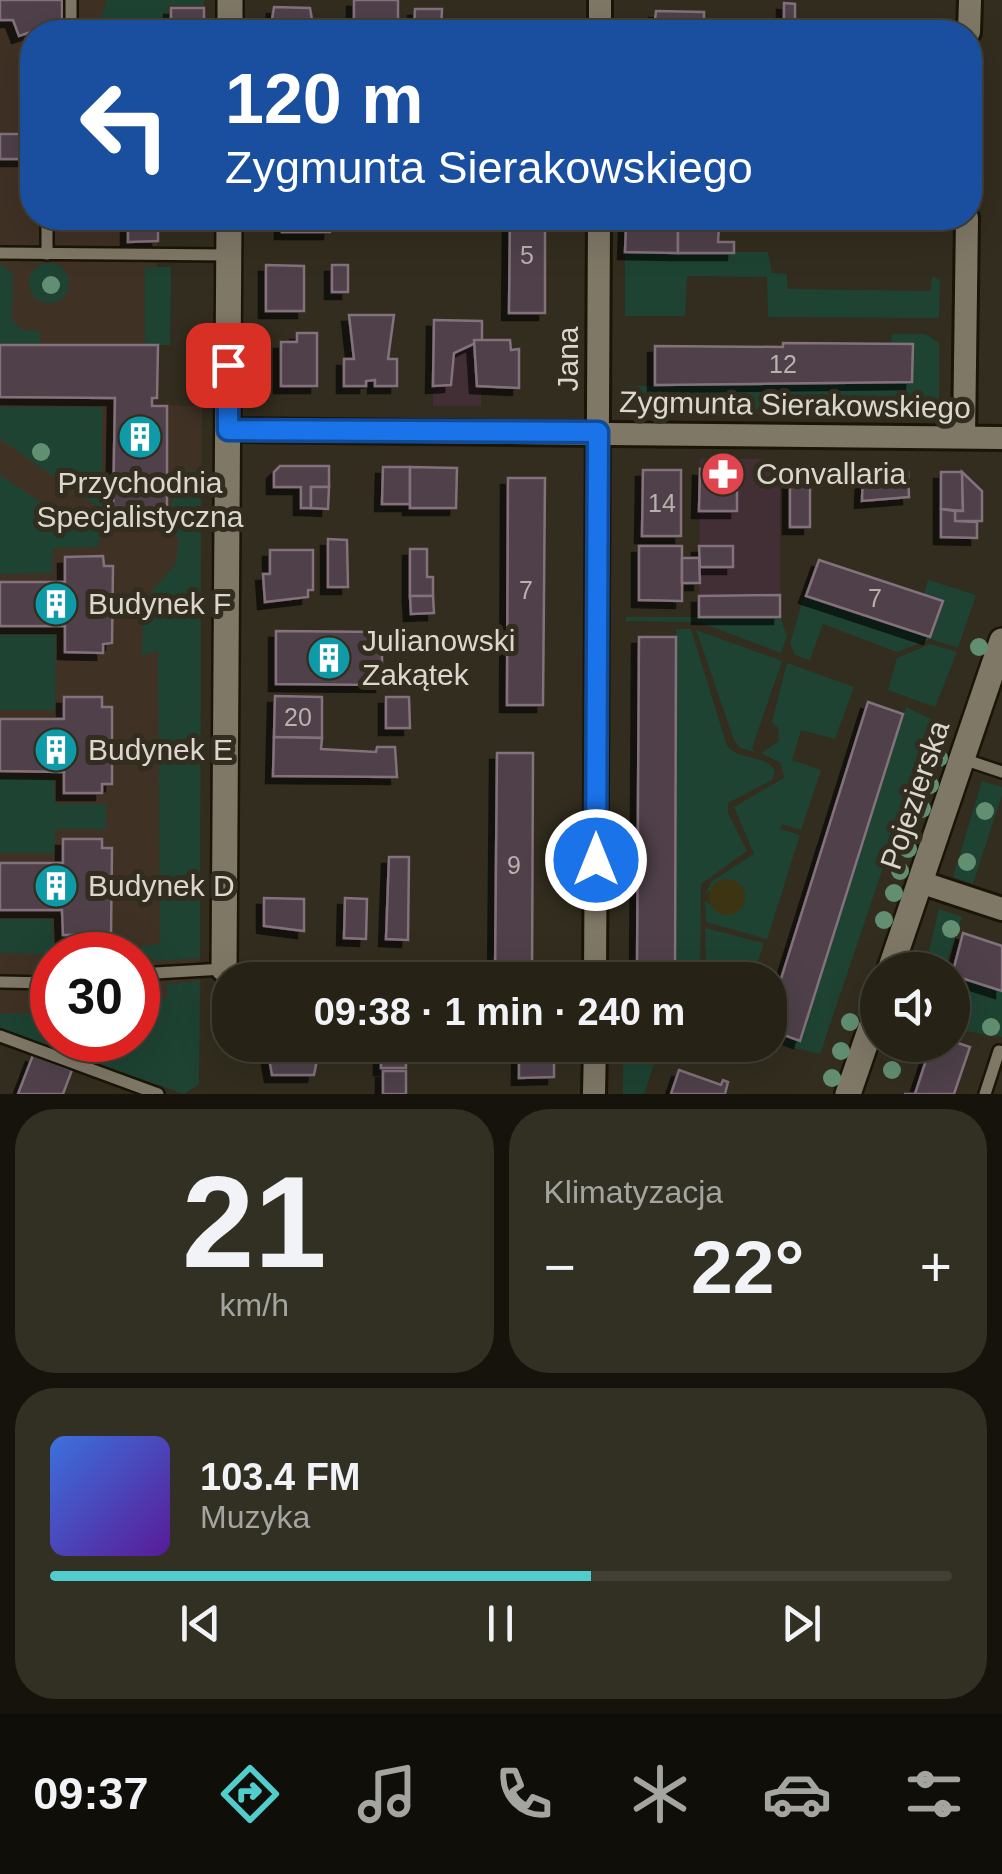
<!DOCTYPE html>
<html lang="pl">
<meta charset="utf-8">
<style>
:root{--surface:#262216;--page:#322f23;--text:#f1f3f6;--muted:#a4a4a1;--line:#423f35;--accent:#52cdce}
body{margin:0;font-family:Arial,sans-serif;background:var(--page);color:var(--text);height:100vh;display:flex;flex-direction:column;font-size:38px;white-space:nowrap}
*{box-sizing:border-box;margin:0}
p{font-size:32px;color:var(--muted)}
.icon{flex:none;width:55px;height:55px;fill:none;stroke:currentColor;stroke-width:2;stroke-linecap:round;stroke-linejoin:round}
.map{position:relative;height:1094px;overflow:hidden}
.details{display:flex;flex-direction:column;gap:15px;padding:15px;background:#15130c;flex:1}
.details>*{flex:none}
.top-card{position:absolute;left:20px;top:20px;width:962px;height:210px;border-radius:40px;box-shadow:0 10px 40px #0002,0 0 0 2px var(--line);background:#1a4fa0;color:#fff;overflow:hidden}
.fabs{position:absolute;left:860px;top:952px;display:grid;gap:20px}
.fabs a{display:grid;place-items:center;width:110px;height:110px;border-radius:50%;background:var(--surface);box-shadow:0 10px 40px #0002,0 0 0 2px var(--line);font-size:50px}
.speed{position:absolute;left:30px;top:932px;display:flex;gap:20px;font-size:50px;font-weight:700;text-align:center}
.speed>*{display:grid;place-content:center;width:130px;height:130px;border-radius:50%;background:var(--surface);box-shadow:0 10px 40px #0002,0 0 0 2px var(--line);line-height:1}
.speed .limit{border:15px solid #d22;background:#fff;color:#111}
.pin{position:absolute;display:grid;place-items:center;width:85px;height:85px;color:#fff;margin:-42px;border-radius:20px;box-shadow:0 5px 15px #0006}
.me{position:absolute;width:110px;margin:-55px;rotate:0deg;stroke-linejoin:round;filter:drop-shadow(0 0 8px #0008)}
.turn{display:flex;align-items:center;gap:35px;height:210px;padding:0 40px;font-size:45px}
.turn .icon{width:130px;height:130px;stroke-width:2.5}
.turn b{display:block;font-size:70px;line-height:85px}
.big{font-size:75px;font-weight:700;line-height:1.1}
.details .widget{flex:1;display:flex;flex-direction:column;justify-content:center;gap:15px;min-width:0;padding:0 35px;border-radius:40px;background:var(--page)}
.details .dial{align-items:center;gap:0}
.dial b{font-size:130px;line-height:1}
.song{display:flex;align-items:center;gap:30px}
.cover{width:120px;height:120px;border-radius:15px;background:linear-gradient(135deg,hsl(220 70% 55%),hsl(270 70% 35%))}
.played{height:10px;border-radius:5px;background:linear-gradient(90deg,var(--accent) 60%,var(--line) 60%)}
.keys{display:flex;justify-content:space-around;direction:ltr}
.heat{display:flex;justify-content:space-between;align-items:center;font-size:55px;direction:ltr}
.details .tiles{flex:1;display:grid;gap:15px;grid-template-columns:1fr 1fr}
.widget:last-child{grid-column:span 2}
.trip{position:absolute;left:212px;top:962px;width:575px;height:100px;border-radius:40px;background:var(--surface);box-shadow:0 10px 40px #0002,0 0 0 2px var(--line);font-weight:700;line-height:100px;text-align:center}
.menu{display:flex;height:160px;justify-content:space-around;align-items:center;background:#0f0e09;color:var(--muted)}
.menu .icon{width:70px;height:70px}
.menu .active{color:var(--accent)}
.menu b{font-size:45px;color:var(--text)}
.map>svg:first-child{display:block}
.commercial{fill:#422e35}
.medical{fill:#403125;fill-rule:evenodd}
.green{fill:#1e4332}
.sand{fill:#3d3414}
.building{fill:#4f3f49;stroke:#83727c;stroke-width:2.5;filter:url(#shadow)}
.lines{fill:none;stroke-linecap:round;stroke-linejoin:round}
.service-casing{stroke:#1a1507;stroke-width:16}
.minor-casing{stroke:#1a1507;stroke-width:28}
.tertiary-casing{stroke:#1a1507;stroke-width:30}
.service{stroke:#7f7867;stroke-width:11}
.minor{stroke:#7f7867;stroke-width:22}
.tertiary{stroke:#7f7867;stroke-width:25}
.tree{fill:#628f72}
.route-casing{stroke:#114b97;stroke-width:25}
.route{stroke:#1a73e8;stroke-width:18}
.labels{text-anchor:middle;stroke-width:10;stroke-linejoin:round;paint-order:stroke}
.number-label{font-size:25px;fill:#b8b1ad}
.street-label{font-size:30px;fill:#dbd7ce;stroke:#322d1e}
.poi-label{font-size:30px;fill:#dbd7ce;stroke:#322d1e;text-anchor:start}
</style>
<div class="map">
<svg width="1002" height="1094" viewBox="0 0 1002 1094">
<defs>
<filter id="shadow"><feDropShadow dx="-7" dy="7" stdDeviation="0" flood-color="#0009"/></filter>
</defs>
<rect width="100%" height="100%" fill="#322d1e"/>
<g class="commercial">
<polygon points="434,320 482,321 481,406 433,406"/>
<polygon points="700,459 770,459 770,470 780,470 780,617 699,617"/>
</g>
<path class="medical" d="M0,0h204v32h-172v186h126l-1,49h-11l-1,77 13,1 -1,53h-5v7l50,1 -3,678 -15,10 -184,-65zM52,955h86v85h-86z"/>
<g class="green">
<polygon points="107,0 204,0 204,5 168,5 168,32 103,32 100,21"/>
<polygon points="625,252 768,252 772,273 787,274 787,289 931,291 932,277 940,280 939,318 768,317 767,277 687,276 685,316 625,316"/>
<circle cx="49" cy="283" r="20"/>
<polygon points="0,264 13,273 12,320 22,330 40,331 40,346 0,345"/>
<polygon points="145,267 171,267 170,345 145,345"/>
<polygon points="892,334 926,334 939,343 939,411 932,416 625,411 624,386 782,385 784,381 913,344 891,343"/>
<polygon points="0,407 102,407 102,510 0,439"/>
<path d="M173,471h28l-1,487 -42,3 -14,-7 -3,-8 19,-2 -2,-294 -16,6 1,-55 32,-36 4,-24c-8,-23 -25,-28 -47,-23v-6h39z"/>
<polygon points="0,475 48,507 81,507 100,519 99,547 53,548 52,573 0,574"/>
<polygon points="928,580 976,595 958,648 931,639 897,652 823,624 810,660 795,655 790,643 804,596 930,636 943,601 924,594"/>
<polygon points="626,617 780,617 787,636 781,653 699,622 626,621"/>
<path d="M676,629h15l36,117c13,15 37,8 48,24l-3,10 -44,23v10l19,38 -46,33 -1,96h-25z"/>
<polygon points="696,630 782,661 752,748 755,752 740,748 734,740"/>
<polygon points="0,635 56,635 55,710 0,710"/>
<polygon points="930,644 957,652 935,707 888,690 897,658"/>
<polygon points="787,663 854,687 835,739 801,730 792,760 821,770 801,830 782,824 780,829 800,835 767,939 706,922 705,901 724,914 742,906 745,895 739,883 721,880 705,895 712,881 754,854 734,807 784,778 781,763 761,753 779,741 778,728 772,722"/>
<polygon points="906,707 933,720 820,1054 770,1042 770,1030 800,1040"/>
<polygon points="0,779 54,779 55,804 106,804 106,829 55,829 54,853 0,853"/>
<polygon points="982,781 1002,787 1002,795 973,884 953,877"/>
<polygon points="939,909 962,917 944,970 919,970 924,954 928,955"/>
<polygon points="0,919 52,919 53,943 61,943 61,954 0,953"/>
<polygon points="705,928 764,943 752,980 706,980"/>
<polygon points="952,975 1002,991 1002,1037 953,1029"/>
<polygon points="200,981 199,1084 184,1094 0,1029 0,1014 52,1013 52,1040 138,1040 138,986 156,985 158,999 168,998 166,984"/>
<polygon points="623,1045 659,1050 644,1094 623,1094"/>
</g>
<circle class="sand" cx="727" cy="897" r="18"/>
<g class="building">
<polygon points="0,0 62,0 62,32 37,30 19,36 13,20 0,20"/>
<rect x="354" y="0" width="44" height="32"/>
<polygon points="784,3 795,4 795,31 784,31"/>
<polygon points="274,7 310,8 314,32 270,32"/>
<rect x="171" y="8" width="33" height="24"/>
<polygon points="415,9 442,9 441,32 414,32"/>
<polygon points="656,11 704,12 704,30 654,28"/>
<polygon points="486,22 544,23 544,32 480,32"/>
<rect x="0" y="134" width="32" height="25"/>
<polygon points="128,218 158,218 158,241 128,242"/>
<polygon points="282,218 331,218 330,232 282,232"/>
<polygon points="510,218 545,218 545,313 509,313"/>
<polygon points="626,226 678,226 678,253 625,252"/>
<polygon points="678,226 719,227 718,242 734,242 734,253 678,253"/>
<polygon points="266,265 304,266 304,311 266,311"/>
<rect x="332" y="265" width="16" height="27"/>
<polygon points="349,315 394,315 388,359 397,359 397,386 375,386 375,380 366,381 366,386 344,386 344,359 354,359"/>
<polygon points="434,320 482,321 482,340 454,353 451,385 433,386"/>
<polygon points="297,333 317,333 317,386 281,386 281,342 297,342"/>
<polygon points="474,340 510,340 511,350 519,349 519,388 477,386"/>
<polygon points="783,343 913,344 912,382 655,385 655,346 783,347"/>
<polygon points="0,345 158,345 157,398 152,398 152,406 167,406 167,511 113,511 115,398 0,397"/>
<polygon points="710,465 737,470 737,511 699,511 700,469 710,470"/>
<polygon points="280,466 329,466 329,487 311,487 311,508 301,508 301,487 274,487 274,472"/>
<polygon points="383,467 410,467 410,504 382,504"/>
<polygon points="410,467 457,468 456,508 410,508"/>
<polygon points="643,470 681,470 681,536 642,536"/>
<rect x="790" y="470" width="20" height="57"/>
<polygon points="863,471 908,472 909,497 862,501"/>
<polygon points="941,472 962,472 963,511 941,509"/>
<polygon points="962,472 982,491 982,521 955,521 955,511 963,511"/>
<polygon points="508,478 545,478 543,705 507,705"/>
<polygon points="311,487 329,487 328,509 311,508"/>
<polygon points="941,509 955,511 955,521 977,522 977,538 941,537"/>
<polygon points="328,539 347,540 348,587 328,587"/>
<polygon points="639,546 682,546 682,601 639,600"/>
<polygon points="699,546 733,546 733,567 700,567"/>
<polygon points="410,549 427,549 427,577 433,577 433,596 410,596"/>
<polygon points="270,550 313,550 313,590 308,590 308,597 265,602 263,574 270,574"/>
<polygon points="103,556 104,566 113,566 112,643 103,644 103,653 65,652 65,626 0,626 0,582 65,582 65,557"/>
<polygon points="682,558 699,558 700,583 682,583"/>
<polygon points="819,560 943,601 930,637 806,596"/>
<polygon points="780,595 780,617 699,617 699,596"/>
<polygon points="410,596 433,596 434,613 411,614"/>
<polygon points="276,631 382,632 382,685 276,684"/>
<polygon points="639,637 676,637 675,978 637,978"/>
<polygon points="275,696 322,697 322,738 274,737"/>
<polygon points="64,697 102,697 102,707 112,707 112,784 102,784 102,793 64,793 64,772 0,771 0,719 64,719"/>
<polygon points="386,697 409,697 410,728 386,728"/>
<polygon points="868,702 903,714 800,1041 770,1030 770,1014"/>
<polygon points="274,737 322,738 321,749 376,752 377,747 395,747 397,777 273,776"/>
<polygon points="497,753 533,753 532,979 495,979"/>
<polygon points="63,839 102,839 102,848 112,848 111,934 63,935 62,910 0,910 0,863 63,863"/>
<polygon points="389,857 409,857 408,940 386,939"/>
<polygon points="264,898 304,899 304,931 264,926"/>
<polygon points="345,898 367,899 366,939 344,938"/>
<polygon points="963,933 1002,946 1002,991 952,975"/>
<polygon points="952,1041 970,1047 954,1094 904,1094 915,1094 931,1045 952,1045"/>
<polygon points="272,1045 314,1045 317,1060 314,1075 272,1075 268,1052 272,1052"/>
<rect x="381" y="1045" width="25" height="23"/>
<polygon points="524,1045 554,1045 554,1077 519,1078 519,1054 524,1053"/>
<polygon points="33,1055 72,1070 63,1094 18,1094"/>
<polygon points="679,1070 721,1085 723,1080 728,1082 725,1094 671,1094"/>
<rect x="383" y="1071" width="23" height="23"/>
</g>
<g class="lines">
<defs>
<g id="service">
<polyline points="71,32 71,0"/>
<polyline points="0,253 229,255"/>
<polyline points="47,254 47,218"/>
<polyline points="963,759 1002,772"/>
<polyline points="138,974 224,969"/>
<polyline points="0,982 52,983"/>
<polyline points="0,1036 158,1094"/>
<polyline points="985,1094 999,1051"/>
</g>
<g id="minor">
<polyline points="600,32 600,0"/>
<polyline points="969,32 970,0"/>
<polyline points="228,430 1002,438"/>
<polyline points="964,437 967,218"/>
<polyline points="920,882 1002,909"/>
<polyline points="595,980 599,218"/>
<polyline points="594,1094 595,1045"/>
</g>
<g id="tertiary">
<polyline points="230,32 230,0"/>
<polyline points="224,969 229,218"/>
<polyline points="890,970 1002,641"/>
<polyline points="848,1094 878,1007"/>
</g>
</defs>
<use href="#service" class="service-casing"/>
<use href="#minor" class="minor-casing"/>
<use href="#tertiary" class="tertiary-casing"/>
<use href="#service" class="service"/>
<use href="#minor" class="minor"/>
<use href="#tertiary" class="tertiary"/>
</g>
<g class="tree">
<circle cx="51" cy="285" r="9"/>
<circle cx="41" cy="452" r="9"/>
<circle cx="979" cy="647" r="9"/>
<circle cx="939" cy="758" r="9"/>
<circle cx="930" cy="785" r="9"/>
<circle cx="922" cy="809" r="9"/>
<circle cx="985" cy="811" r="9"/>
<circle cx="908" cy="849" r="9"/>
<circle cx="967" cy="862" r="9"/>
<circle cx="900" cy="871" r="9"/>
<circle cx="894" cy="893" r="9"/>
<circle cx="884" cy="920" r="9"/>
<circle cx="951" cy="929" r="9"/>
<circle cx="850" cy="1022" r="9"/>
<circle cx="991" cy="1027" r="9"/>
<circle cx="841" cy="1051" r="9"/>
<circle cx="892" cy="1070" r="9"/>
<circle cx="832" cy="1078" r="9"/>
</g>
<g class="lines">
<defs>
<polyline id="route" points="228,365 228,430 598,432 596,860"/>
</defs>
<use href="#route" class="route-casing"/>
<use href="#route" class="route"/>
</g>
<defs>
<symbol id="building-disc" viewBox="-11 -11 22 22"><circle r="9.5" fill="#0f9aa8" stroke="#322d1e"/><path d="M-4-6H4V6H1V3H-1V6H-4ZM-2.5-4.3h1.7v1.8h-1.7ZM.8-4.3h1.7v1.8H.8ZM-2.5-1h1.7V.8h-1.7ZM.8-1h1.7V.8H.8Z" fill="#fff"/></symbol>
<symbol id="pharmacy-disc" viewBox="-11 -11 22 22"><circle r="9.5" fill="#e0444e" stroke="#322d1e"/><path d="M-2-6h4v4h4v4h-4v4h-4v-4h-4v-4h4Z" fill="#fff"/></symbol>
</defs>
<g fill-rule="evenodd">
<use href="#building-disc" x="115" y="412" width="50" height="50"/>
<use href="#pharmacy-disc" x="698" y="449" width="50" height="50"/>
<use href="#building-disc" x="31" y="579" width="50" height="50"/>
<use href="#building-disc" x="304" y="633" width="50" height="50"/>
<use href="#building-disc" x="31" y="725" width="50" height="50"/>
<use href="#building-disc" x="31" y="861" width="50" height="50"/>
</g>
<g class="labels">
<g class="number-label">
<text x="527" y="264">5</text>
<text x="783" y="373">12</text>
<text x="662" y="512">14</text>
<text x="526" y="599">7</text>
<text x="875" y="607">7</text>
<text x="298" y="726">20</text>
<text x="514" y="874">9</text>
</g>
<g class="street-label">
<text transform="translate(568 359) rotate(-90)" y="10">Jana</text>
<text transform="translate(795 405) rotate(1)" y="10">Zygmunta Sierakowskiego</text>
<text transform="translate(915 795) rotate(-71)" y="10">Pojezierska</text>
</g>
<g class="poi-label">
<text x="756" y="484">Convallaria</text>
<text x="140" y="493" text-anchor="middle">Przychodnia<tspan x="140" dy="34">Specjalistyczna</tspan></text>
<text x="88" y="614">Budynek F</text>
<text x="362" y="651">Julianowski<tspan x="362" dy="34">Zakątek</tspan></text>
<text x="88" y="760">Budynek E</text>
<text x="88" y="896">Budynek D</text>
</g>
</g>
</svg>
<div class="fabs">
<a><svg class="icon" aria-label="sound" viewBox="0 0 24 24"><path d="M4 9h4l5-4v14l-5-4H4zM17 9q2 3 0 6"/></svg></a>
</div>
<div class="speed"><div class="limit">30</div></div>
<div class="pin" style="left:228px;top:365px;background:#d93025"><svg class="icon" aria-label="arrive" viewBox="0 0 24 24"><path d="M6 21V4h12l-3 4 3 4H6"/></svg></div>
<svg class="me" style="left:596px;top:860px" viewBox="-20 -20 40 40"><circle r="17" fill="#1a73e8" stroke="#fff" stroke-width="3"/><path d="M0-11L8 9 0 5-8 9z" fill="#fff"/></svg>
<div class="trip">09:38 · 1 min · 240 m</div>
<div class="top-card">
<div class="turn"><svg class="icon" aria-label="left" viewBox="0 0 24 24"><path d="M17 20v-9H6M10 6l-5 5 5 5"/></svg><div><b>120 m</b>Zygmunta Sierakowskiego</div></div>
</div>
</div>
<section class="details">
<div class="tiles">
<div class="widget dial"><b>21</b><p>km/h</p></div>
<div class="widget"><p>Klimatyzacja</p>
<div class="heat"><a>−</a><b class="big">22°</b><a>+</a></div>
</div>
<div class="widget">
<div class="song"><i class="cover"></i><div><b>103.4 FM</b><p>Muzyka</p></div></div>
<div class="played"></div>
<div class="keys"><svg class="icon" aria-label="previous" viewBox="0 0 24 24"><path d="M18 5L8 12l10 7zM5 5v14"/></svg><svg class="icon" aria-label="pause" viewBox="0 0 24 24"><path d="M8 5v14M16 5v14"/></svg><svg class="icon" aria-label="next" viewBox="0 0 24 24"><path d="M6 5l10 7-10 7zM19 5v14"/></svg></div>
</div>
</div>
</section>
<nav class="menu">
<b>09:37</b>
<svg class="icon active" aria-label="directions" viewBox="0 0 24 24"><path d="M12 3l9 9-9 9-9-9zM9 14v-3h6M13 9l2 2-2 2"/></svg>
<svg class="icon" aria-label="music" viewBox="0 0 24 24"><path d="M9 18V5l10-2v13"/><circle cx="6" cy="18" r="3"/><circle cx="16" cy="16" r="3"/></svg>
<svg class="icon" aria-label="phone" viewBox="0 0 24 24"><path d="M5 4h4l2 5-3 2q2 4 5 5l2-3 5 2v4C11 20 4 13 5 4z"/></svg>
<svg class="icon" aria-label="climate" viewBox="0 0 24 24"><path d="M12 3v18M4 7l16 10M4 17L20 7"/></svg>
<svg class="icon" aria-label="car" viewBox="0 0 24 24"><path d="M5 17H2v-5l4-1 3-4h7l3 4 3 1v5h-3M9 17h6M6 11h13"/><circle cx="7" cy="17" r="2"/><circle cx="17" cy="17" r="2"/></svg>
<svg class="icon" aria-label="filters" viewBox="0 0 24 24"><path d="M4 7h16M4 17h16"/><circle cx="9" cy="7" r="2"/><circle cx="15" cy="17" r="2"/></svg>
</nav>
